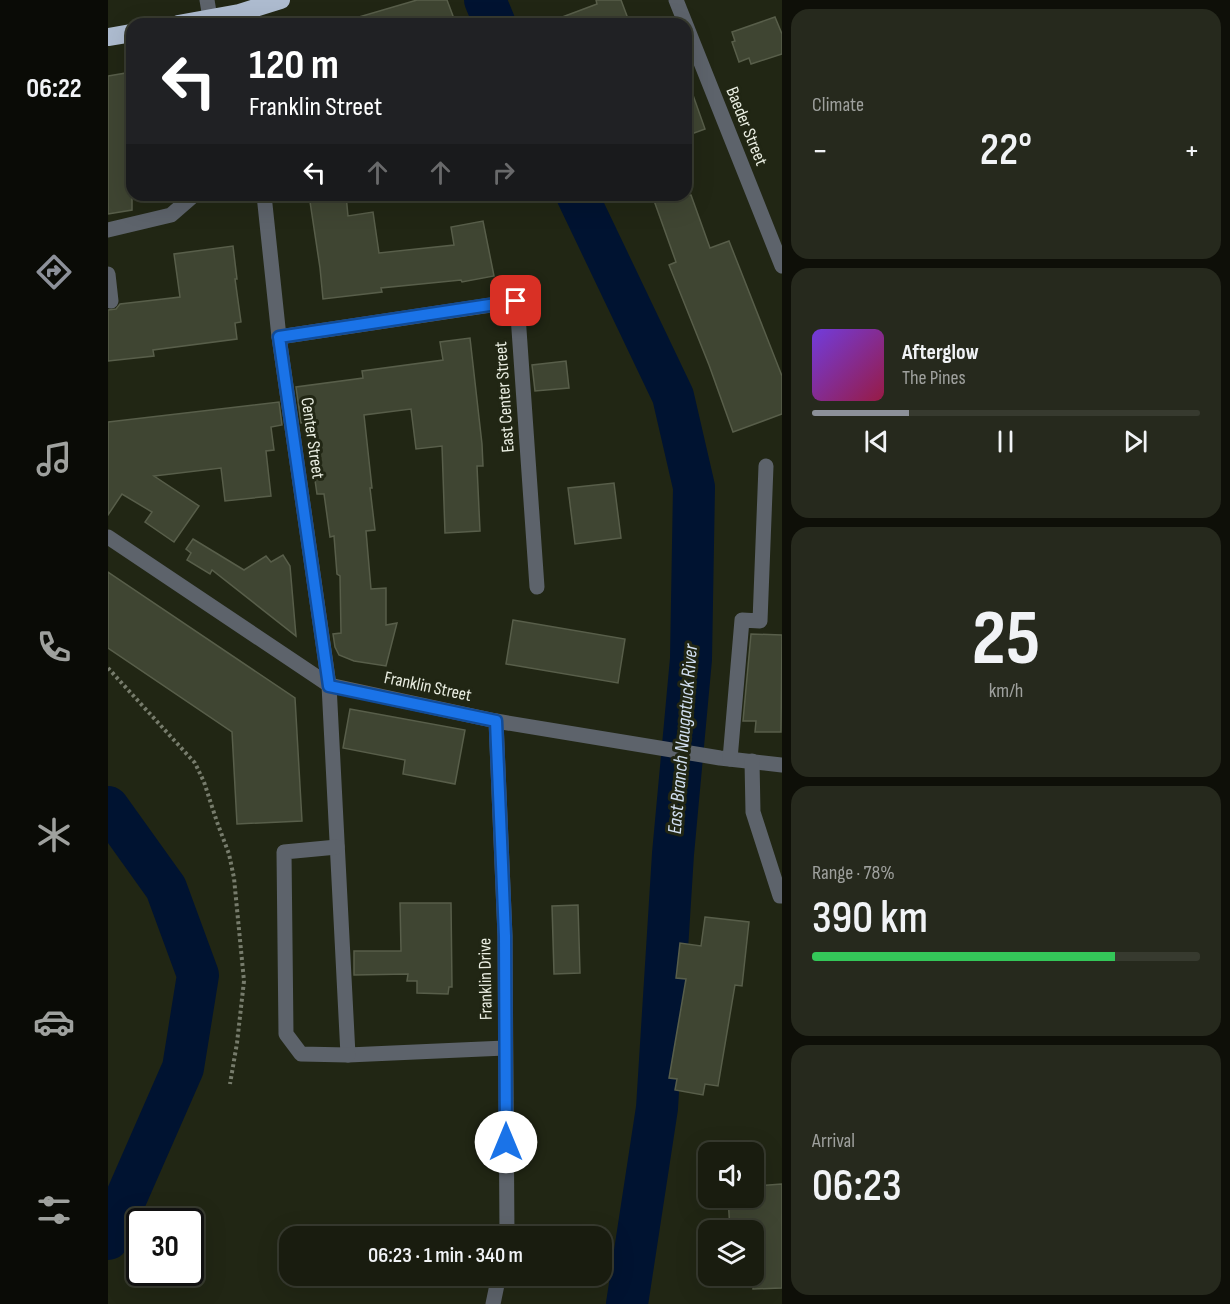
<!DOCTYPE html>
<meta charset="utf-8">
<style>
:root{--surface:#191c0f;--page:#26291d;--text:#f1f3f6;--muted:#9fa19e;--line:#373a2f;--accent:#8c9099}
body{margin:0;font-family:"Sofia Sans Condensed",sans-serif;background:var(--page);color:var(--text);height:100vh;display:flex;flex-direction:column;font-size:22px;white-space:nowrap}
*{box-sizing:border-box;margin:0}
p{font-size:20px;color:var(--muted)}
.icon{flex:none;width:33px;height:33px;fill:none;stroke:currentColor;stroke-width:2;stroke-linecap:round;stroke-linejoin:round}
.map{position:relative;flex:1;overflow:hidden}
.sheet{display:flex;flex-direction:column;gap:9px;padding:9px;background:#0e0f08;width:448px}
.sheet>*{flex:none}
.guide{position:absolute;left:18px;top:18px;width:566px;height:183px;border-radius:18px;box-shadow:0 6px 24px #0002,0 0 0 2px var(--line);background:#202124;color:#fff;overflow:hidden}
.tools{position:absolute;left:590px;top:1142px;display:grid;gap:12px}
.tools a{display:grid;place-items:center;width:66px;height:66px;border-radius:12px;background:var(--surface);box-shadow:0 6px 24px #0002,0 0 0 2px var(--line);font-size:30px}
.speed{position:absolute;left:18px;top:1208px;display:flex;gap:12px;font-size:30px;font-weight:700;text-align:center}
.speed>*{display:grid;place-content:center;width:78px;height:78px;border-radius:50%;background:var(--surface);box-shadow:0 6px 24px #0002,0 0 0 2px var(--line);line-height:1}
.speed .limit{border:3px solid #111;border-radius:9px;background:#fff;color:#111}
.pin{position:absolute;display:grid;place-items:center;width:51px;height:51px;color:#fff;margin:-26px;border-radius:12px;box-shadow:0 3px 9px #0006}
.me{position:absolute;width:66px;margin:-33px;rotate:0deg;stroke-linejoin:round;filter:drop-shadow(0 0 4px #0008)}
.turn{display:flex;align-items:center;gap:21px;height:126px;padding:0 24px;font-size:27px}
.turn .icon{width:78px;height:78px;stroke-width:2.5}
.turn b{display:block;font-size:42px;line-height:51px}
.lanes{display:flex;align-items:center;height:57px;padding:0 24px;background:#0003;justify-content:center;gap:30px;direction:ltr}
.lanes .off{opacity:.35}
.big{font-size:45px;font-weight:600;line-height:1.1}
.sheet .tile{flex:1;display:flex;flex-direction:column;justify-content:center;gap:9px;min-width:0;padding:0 21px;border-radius:18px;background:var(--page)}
.sheet .dial{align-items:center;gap:0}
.dial b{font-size:78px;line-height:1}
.song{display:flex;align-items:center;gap:18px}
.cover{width:72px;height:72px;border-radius:9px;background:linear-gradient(135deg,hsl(260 70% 55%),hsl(340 70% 35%))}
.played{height:6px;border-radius:3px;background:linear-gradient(90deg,var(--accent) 25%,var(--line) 25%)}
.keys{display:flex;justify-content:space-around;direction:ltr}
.heat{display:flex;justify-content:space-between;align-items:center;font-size:33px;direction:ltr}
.charge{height:9px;border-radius:4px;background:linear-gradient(90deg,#34c759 78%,var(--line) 0)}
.trip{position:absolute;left:171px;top:1226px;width:333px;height:60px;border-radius:18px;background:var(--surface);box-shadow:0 6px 24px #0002,0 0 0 2px var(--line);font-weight:600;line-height:60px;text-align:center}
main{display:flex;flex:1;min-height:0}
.dock{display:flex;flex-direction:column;width:108px;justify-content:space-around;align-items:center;background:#0a0b06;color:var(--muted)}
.dock .icon{width:42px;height:42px}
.dock .active{color:var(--accent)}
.dock b{font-size:27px;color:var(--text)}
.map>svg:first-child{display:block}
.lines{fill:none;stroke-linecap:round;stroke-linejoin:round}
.river{stroke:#001331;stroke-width:42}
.building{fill:#3f4532;stroke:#585e4a;stroke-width:1.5}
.path{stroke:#777c6c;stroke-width:4;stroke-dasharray:3 3;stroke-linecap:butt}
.minor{stroke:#5d636b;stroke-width:15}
.highway{stroke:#adbbcf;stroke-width:18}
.route-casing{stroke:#114b97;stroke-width:15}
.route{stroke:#1a73e8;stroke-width:10}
.labels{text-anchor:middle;stroke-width:6;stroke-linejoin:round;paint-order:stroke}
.street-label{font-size:18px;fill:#eaeee2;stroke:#212614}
.water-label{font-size:20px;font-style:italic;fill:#d0def0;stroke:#212614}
</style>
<main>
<nav class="dock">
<b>06:22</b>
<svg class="icon active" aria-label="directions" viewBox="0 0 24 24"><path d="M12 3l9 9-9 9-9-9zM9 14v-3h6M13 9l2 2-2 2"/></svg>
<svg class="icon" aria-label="music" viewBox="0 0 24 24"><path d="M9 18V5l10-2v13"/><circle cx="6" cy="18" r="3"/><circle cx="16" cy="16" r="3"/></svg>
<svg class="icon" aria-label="phone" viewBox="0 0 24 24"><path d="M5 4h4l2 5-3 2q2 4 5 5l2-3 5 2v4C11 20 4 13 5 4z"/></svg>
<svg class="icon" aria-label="climate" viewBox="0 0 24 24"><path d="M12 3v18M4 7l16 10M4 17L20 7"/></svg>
<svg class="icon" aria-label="car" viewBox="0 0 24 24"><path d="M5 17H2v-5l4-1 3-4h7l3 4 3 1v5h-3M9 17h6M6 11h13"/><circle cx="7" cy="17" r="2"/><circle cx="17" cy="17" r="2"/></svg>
<svg class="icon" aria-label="filters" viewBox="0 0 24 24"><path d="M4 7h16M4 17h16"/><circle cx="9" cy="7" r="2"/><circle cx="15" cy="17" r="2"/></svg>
</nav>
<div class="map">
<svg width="674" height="1304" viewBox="0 0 674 1304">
<rect width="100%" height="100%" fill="#212614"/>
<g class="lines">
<g class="river">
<polyline points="377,0 387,24"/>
<polyline points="469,195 565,396 586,487 583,659 565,854 549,1108 519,1304"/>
<polyline points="0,807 58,888 90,975 75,1068 0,1239"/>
</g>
</g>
<g class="building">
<polygon points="309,0 339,0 348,24 245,24 244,19"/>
<polygon points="488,0 513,0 522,24 442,24 441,22 489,4"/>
<polygon points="667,17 674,34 674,54 643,64 641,58 631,62 624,42 627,41 624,32"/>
<polygon points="24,72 24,210 0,214 0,76"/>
<polygon points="578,81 580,81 597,129 578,136"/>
<polygon points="201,195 238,195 240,216 265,212 271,253 346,245 343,227 375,221 386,276 354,282 353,280 273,288 274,292 215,299 212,268"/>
<polygon points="544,195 583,195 602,248 621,241 674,376 674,414 625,432 601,365 561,265 568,262"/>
<polygon points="125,246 129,279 127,279 133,322 127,323 129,339 45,350 46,356 0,361 0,310 8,309 12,304 72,297 66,254"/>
<polygon points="362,338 374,444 375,466 369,466 372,531 337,533 334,446 308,449 303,409 256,415 264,488 262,488 267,530 258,531 263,589 278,588 278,625 289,623 278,666 246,661 231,655 227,647 225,634 233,633 232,576 229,574 226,536 222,537 216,494 209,494 205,466 213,465 207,421 193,423 188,387 255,378 254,371 335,360 332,342"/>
<polygon points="458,361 461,388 427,391 424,365"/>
<polygon points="171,402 174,425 163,427 166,450 158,451 163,496 117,501 113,468 46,476 91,506 66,542 37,522 44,512 14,494 0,515 0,422"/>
<polygon points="506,483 513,538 467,544 460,488"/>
<polygon points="85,539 136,570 158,556 163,562 175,555 182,566 188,636 104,570 102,574 79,560 83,553 78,549"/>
<polygon points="0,572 187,698 194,821 129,824 124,732 0,648"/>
<polygon points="405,620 517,639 510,683 398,664"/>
<polygon points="643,634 674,635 673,732 647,732 648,721 635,721"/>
<polygon points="242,709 357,730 347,784 295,774 297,760 235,748"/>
<polygon points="292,903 343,903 344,987 341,987 340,994 309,993 309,981 299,981 300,974 246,975 246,951 293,951"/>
<polygon points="470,905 472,973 446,974 444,906"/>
<polygon points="597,917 641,922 634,986 627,985 610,1086 597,1084 595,1095 567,1090 569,1079 561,1078 578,979 568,978 572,943 593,946"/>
<polygon points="674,1184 674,1288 645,1289 645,1230 622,1230 620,1197 645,1197 645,1186"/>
</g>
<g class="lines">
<polyline class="path" points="0,668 87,763 96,782 109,822 121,854 126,878 136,981 129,1043 122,1084"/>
<g class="minor">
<polyline points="99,0 102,18"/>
<polyline points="568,0 674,266"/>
<polyline points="156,195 171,337 221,685 240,1055 397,1048"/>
<polyline points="0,230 63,215 86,195"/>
<polyline points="0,274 3,301"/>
<polyline points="171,337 409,301 429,587"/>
<polyline points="0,537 221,685 388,721 612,758 674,765"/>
<polyline points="388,721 397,936 399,1236"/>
<polyline points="622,759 634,620 652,621 658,466"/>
<polyline points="644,761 645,812 672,896 674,896"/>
<polyline points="229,847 176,852 178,1034 193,1054 240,1055"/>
<polyline points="385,1304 391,1275"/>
</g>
<g class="highway">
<polyline points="70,24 131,13 173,0"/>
<polyline points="0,37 24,33"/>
</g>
</g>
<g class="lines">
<defs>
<polyline id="route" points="398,1142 397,936 388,721 221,686 171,337 408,301"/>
</defs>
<use href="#route" class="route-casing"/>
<use href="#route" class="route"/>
</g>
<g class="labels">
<g class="street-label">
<text transform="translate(639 126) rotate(68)" y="6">Baeder Street</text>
<text transform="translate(396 397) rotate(-94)" y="6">East Center Street</text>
<text transform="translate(205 438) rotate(82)" y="6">Center Street</text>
<text transform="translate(320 686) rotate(12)" y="6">Franklin Street</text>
<text transform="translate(377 979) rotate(-91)" y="6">Franklin Drive</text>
</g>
<g class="water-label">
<text transform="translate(574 739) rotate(-85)" y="7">East Branch Naugatuck River</text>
</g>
</g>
</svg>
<div class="tools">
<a><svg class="icon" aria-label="sound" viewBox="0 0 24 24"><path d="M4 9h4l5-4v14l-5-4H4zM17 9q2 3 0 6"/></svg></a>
<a><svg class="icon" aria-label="layers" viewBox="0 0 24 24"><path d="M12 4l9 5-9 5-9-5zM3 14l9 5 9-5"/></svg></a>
</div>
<div class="speed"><div class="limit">30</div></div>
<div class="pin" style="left:408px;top:301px;background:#d93025"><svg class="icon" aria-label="arrive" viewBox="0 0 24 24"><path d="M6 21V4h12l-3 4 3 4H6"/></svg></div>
<svg class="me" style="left:398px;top:1142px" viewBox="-20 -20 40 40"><circle r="19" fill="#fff"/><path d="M0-13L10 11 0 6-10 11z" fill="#1a73e8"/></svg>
<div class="trip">06:23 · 1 min · 340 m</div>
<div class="guide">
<div class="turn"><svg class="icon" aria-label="left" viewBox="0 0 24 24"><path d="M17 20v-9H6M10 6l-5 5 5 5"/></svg><div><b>120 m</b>Franklin Street</div></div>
<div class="lanes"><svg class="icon" aria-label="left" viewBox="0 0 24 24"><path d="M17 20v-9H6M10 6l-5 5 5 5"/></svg><svg class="icon off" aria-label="ahead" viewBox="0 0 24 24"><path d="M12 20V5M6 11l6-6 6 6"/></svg><svg class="icon off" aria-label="ahead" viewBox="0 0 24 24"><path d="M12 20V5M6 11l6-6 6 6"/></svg><svg class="icon off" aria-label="right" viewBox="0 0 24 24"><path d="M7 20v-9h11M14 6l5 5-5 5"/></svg></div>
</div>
</div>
<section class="sheet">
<div class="tile"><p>Climate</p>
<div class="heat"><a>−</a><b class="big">22°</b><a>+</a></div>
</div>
<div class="tile">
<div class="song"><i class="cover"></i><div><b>Afterglow</b><p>The Pines</p></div></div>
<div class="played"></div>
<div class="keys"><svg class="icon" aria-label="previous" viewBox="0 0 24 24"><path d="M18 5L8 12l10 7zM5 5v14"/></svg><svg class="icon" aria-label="pause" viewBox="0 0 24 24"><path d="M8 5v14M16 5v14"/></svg><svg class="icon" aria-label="next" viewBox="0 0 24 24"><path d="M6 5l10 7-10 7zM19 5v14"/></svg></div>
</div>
<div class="tile dial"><b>25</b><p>km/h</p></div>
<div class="tile"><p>Range · 78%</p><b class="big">390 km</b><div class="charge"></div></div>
<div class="tile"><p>Arrival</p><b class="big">06:23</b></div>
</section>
</main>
